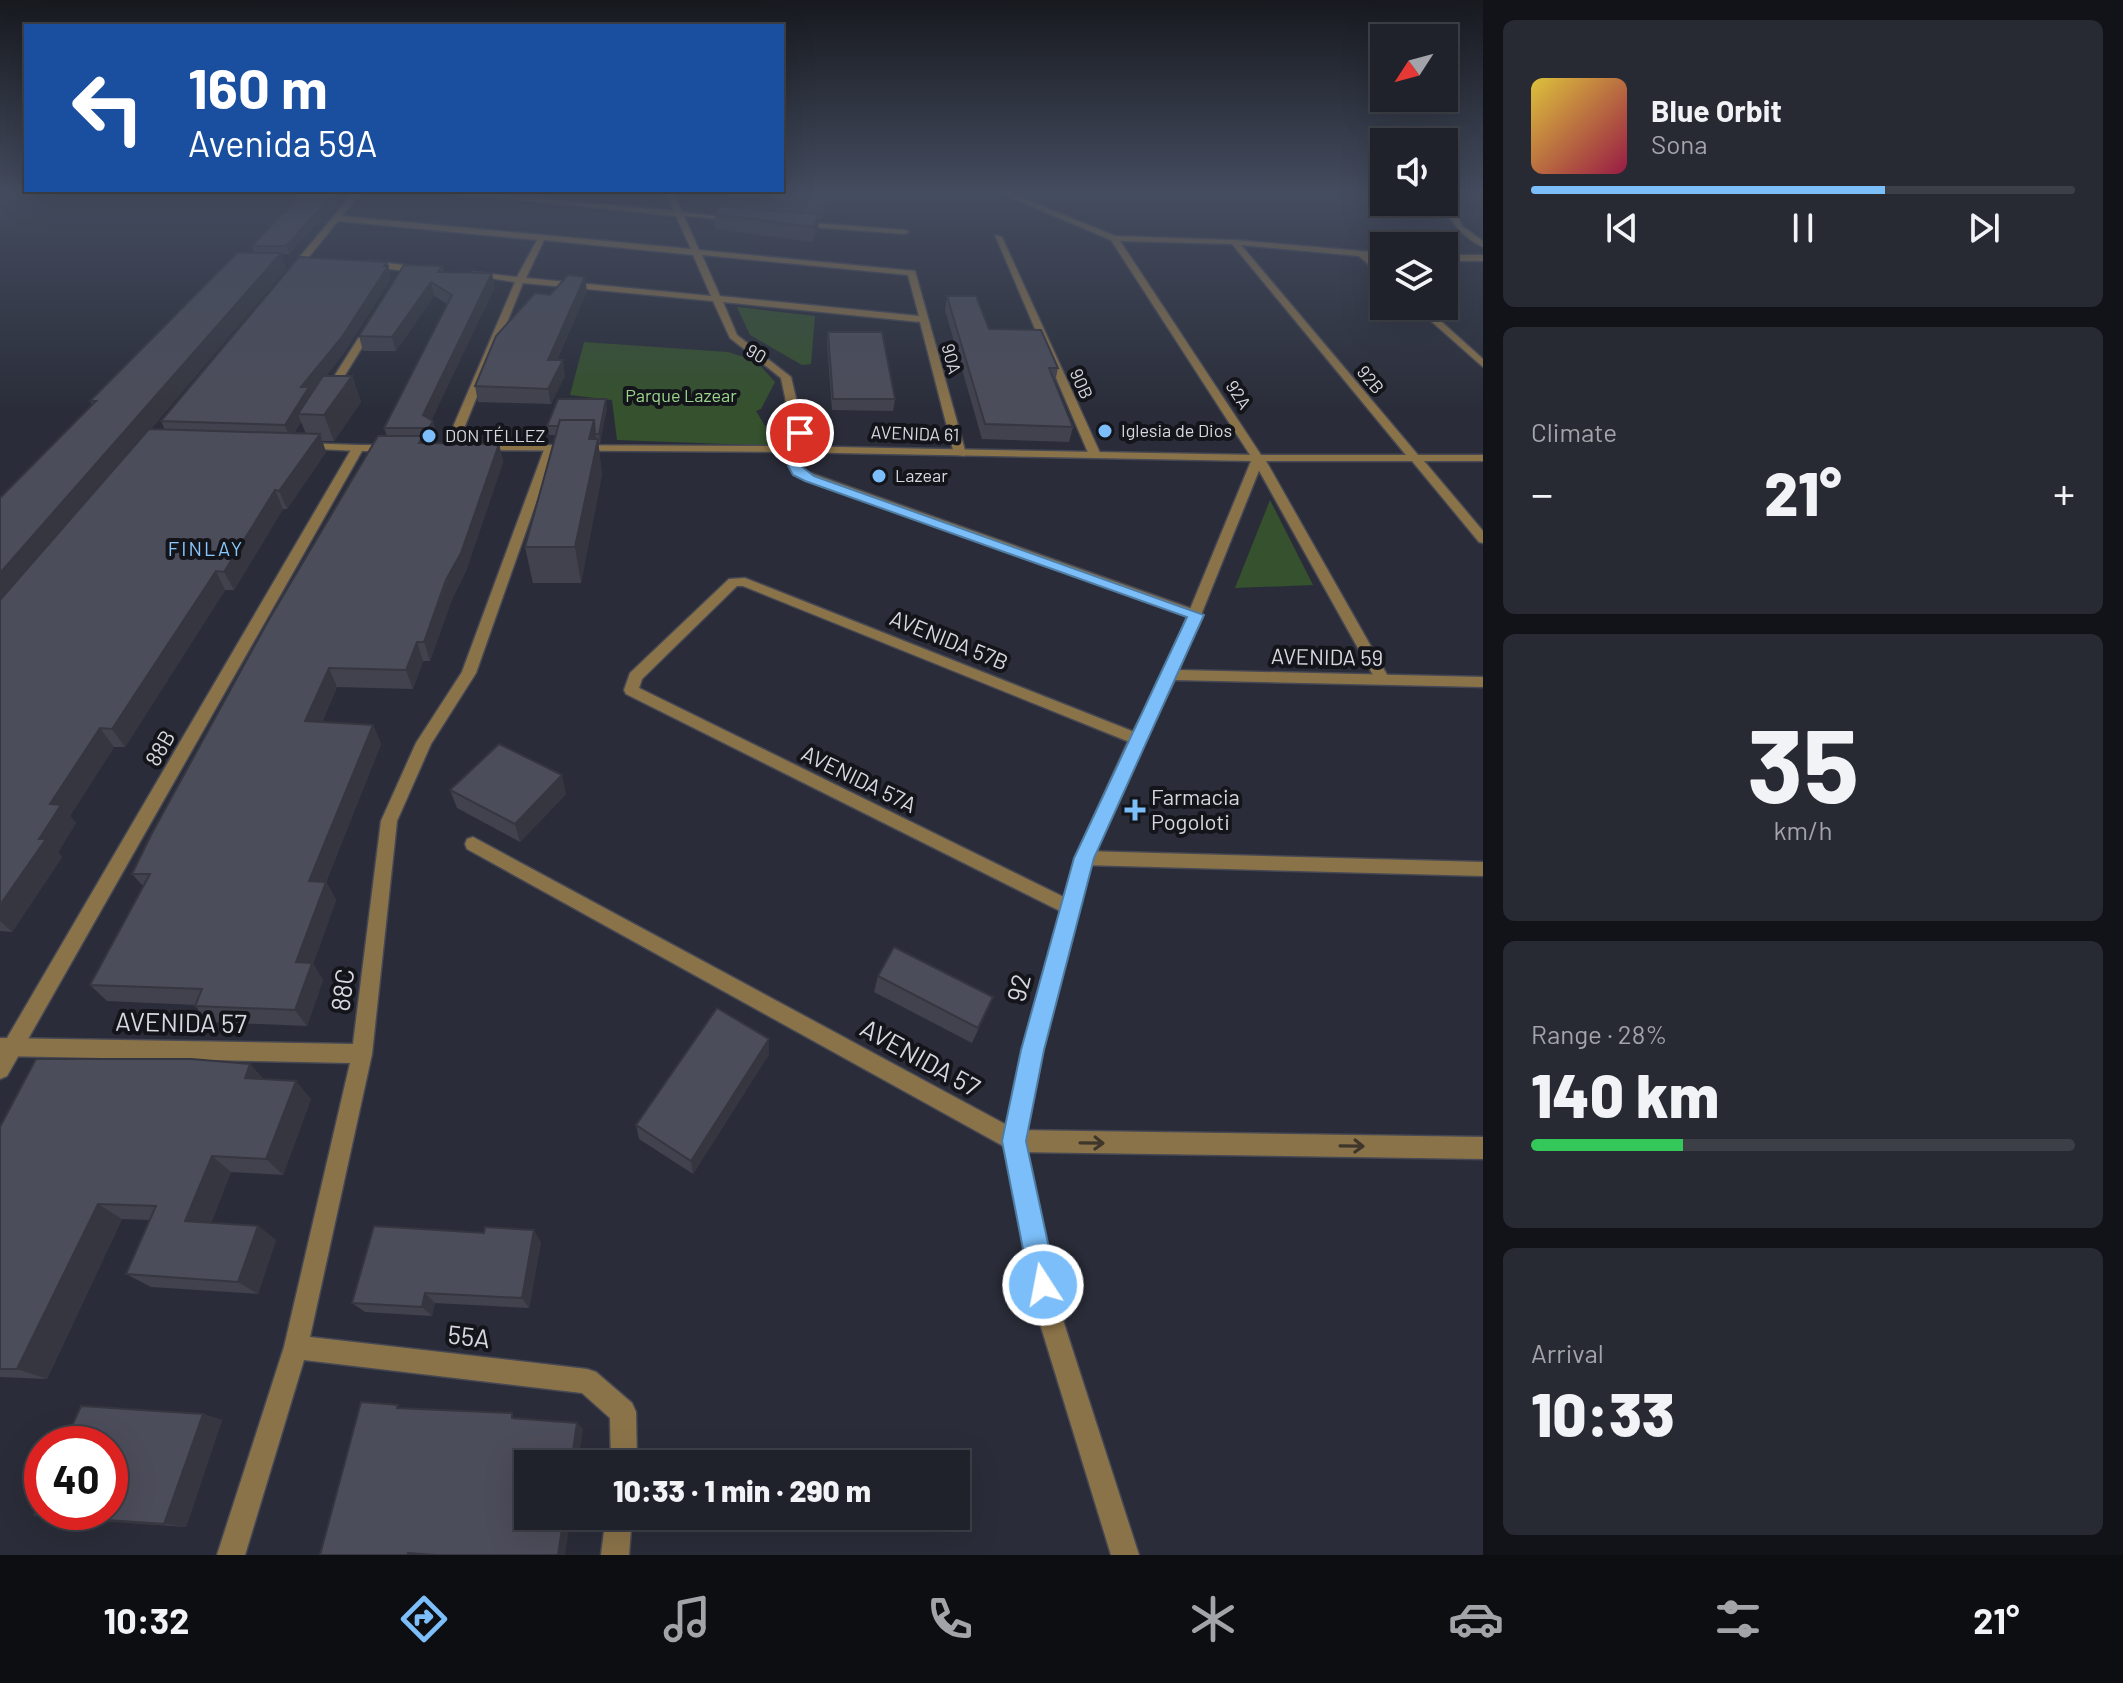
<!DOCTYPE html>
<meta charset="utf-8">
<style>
:root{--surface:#20222b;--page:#282a33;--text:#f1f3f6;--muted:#a2a4a9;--line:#3d3f47;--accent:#7bbef9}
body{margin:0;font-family:Barlow,sans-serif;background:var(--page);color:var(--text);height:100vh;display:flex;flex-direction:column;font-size:30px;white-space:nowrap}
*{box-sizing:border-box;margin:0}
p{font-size:26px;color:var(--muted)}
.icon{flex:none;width:44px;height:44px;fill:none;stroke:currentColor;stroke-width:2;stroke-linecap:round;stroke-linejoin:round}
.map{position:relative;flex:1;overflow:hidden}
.drawer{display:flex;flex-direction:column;gap:20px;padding:20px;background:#121318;width:640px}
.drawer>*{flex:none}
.banner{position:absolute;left:24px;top:24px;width:760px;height:168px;border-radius:0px;box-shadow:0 8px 32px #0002,0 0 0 2px var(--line);background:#1a4fa0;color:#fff;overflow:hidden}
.needle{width:52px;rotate:234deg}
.controls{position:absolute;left:1370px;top:24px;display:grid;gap:16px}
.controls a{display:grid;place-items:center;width:88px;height:88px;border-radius:0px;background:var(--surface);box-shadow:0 8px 32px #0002,0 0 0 2px var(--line);font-size:40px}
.speed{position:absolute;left:24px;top:1426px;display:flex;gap:16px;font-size:40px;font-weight:700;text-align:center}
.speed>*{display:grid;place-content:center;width:104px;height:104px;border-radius:50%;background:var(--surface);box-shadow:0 8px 32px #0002,0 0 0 2px var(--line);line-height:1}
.speed .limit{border:12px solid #d22;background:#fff;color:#111}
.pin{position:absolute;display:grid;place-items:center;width:68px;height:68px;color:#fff;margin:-34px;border:4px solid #fff;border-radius:50%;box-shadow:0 2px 8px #0007}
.me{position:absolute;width:88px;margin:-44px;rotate:349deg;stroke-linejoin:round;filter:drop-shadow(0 0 6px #0008)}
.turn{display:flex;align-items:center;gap:28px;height:168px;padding:0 32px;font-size:36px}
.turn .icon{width:104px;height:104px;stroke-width:2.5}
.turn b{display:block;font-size:56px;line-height:68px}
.big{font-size:60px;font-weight:800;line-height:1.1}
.drawer .tile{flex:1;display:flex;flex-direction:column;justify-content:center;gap:12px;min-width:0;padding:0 28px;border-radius:12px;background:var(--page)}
.drawer .dial{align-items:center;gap:0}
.dial b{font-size:104px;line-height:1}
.song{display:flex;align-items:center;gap:24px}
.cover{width:96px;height:96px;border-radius:12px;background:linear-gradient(135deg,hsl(50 70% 55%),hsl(340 70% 35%))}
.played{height:8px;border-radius:4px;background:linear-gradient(90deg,var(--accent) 65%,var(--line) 65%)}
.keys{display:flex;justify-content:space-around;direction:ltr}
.heat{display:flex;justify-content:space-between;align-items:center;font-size:44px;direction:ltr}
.charge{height:12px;border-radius:6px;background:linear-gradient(90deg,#34c759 28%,var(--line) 0)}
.trip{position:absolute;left:514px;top:1450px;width:456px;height:80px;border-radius:0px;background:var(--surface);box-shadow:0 8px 32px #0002,0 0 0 2px var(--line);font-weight:800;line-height:80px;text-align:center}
.tabs{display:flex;height:128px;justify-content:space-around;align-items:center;background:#0d0e11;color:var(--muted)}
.tabs .icon{width:56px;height:56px}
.tabs .on{color:var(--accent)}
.tabs b{font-size:36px;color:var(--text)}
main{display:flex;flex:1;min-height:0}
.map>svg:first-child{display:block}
.green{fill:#35512d}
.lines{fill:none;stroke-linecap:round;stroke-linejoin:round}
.minor-casing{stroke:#464854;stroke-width:3}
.tertiary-casing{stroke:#464854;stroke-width:3}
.minor{fill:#8b7349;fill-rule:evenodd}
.tertiary{fill:#8b7349;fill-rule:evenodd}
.wall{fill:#41424d;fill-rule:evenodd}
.shaded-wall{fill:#35363f}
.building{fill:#4c4d5a;stroke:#35363f;stroke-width:2}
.oneway{stroke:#3e362b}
.route{fill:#7bbef9;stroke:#507ca2;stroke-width:2}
.poi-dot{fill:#7bbef9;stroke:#14151b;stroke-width:3}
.labels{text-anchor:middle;stroke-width:8;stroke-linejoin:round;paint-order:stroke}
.far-street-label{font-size:18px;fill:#d6d7df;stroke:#14151b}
.far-park-label{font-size:18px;fill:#9ad48b;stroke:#14151b}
.far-poi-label{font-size:18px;fill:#d6d7df;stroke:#14151b;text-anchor:start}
.far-neighbourhood-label{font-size:20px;letter-spacing:2px;fill:#89c7fd;stroke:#14151b}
.street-label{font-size:22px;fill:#d6d7df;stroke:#14151b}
.poi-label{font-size:22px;fill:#d6d7df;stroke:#14151b;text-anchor:start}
.near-street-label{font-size:26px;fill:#d6d7df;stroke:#14151b}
</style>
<main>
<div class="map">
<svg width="1483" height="1555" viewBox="0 0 1483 1555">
<rect width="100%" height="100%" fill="#2a2d39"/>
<g class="green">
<polygon points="737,307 815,316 811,364 802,365 750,335"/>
<polygon points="584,342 728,352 756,361 775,382 761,409 756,411 777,446 617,440 612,400 570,395"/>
<polygon points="1270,500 1313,585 1235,588"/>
</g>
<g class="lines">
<defs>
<g id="minor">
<path d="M353,193h8l-19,23 349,33 -15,-33 -224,-23h26l196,18 -8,-18h8l8,19 59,7 -4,2 -53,-5 15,34 216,21 51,183 -2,2 -10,-2 -34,-132 -197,-20 14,33 54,42 17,72 -7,11 1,10 399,142 2,3 -2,3h-10l-398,-144 -4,-14 7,-11 -15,-71 -51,-40 -17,-37 -190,-18 -67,165 -10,2 -2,-2 71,-166 -46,-7 4,-3 44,5 20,-37 -199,-19 -43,53h-6v-4zM544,240l149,15 18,41 -185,-18zM702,255l206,20 11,41 -199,-20z"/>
<path d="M1000,193h10l105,43 119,4 150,13v6l-15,-2 15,13v8l-25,-22 -118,-11 177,210h65v6h-59l59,70v12l-4,-1 -67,-81h-146l124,219 -2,4h-10l-126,-226 -141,-218zM1120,241l112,3 174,211h-145z"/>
<path d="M1444,193h4l14,33 21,15v6c-21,-10 -39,-29 -39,-54z"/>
<polygon points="800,222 905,230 909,232 905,234 797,226"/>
<polygon points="995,235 1002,237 1101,455 1099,457 1089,455"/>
<rect x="1444" y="255" width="39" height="6"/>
<polygon points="369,261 422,267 426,270 422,273 366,266 366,262"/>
<polygon points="1414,306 1424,306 1483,359 1483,367"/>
<polygon points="368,323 376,325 332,396 324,396 323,394"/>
<polygon points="303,443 358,445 364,448 358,451 299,448 297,446"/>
<polygon points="545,447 555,449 476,673 431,744 397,821 372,1054 310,1337 587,1369 596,1372 632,1403 636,1412 637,1464 611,1464 610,1418 582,1393 304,1360 245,1555 217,1555 284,1347 350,1063 0,1056 0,1038 353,1044 381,821 416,743 462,672"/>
<polygon points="745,578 1142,735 1145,739 1142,743 1132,743 743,586 737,586 642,679 639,688 1074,902 1077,907 1074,912 1068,915 626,694 624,690 630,673 729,579"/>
<polygon points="473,837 1016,1130 1483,1137 1483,1159 1014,1152 467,849 465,844 467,839"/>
<polygon points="1084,851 1483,862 1483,876 1084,865 1078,863 1075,858 1078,853"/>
<polygon points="606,1516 632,1516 629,1555 601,1555"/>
</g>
<g id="tertiary">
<polygon points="358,445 391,445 397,448 391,451 362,451 7,1076 0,1079 0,1050 352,448"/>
<polygon points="479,445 784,446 1258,455 1264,458 1179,670 1483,677 1483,687 1175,680 1145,739 1093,858 1043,1050 1025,1141 1061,1314 1139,1555 1111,1555 1037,1314 1003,1141 1023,1050 1075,858 1129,739 1163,675 1251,461 784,452 475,450 473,448"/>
</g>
</defs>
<use href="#minor" class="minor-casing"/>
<use href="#tertiary" class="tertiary-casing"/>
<use href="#minor" class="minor"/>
<use href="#tertiary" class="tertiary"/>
</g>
<g class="wall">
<polygon points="726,196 826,199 825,214 823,219 819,219 818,230 813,242 715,229 715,214 726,207"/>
<path d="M338,200l-49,54h-8l5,15 -135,160 14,1 -4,-9 226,-159 4,17 -45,71 -20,26h26l9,26 -27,39h-12l4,11 -39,57h-4l-49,81h-9l-100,157h-11l-44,69 6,7 -18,29 4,5 -50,75 -12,-1v-433l92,-94 -2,-3 164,-148 -2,-7zM301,422l5,12 -12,-1z"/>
<polygon points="442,266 444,272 495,287 431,420 437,436 433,443 499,444 503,462 466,571 452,599 430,661 423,661 413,689 337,687 322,722 373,725 381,744 326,882 336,900 313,964 323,980 307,1026 210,1022 195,1006 196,1005 107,1001 90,985 143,886 132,874 387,436 384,428 447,304 434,296 396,351 363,351 359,336"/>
<polygon points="587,291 557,360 565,376 551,404 478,402 475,386 550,295"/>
<polygon points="947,296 989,329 1058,368 1055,382 1073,427 1069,442 982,439 945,310"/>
<polygon points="828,332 895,399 893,411 832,410 827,343"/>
<polygon points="607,408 600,443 598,443 602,474 581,583 533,583 525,547 555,435 549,435 547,426"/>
<polygon points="450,790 566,794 520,842 457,808"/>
<polygon points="878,976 986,1013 972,1043 874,992"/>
<polygon points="769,1039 769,1054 693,1174 639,1139 636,1125"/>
<polygon points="250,1064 263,1079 311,1099 283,1175 231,1172 211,1223 258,1226 276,1240 258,1294 151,1287 126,1274 150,1220 122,1219 47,1379 0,1377 0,1127"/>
<polygon points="541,1242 529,1308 435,1303 432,1316 365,1312 352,1303"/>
<polygon points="203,1414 222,1420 186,1527 60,1518 34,1515"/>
</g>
<g class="shaded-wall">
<polygon points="336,193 338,200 289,254 286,246"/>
<polygon points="826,199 825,214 823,219 824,204"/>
<polygon points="819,214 818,230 813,242 814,227"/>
<polygon points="281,253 286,269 0,607 0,573"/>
<polygon points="387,262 391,279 346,350 312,394 298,414 301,422 290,439 285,425 301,387"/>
<polygon points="492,273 495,287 428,428 423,415"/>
<polygon points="585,277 587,291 550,375 548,360"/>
<polygon points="431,282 434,296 396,351 392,337"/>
<polygon points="563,360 565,376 551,404 548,389"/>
<polygon points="352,376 361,402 334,441 324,415"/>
<polygon points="606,399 607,408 600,443 599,434"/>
<polygon points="594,420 597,445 598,439 602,474 581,583 575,547 589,439"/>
<polygon points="433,421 437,436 433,443 429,428"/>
<polygon points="320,434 326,452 287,509 279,491"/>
<polygon points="499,444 503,462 466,571 452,599 430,661 424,642"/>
<polygon points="275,490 283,509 234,590 224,572"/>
<polygon points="216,571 225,590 125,747 112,729"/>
<polygon points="417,642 423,661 413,689 406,670"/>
<polygon points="329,668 337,687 314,739 305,721"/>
<polygon points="373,725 381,744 319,899 309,881"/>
<polygon points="100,728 114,747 70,816 76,823 58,852 62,857 12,932 0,921 0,905 39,839 50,804"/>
<polygon points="562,775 566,794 520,842 515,824"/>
<polygon points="326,882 336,900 313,964 323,980 307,1026 295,1010 296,962"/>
<polygon points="769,1039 769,1054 693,1174 691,1161"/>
<polygon points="250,1064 267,1083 245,1078"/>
<polygon points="296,1081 311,1099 283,1175 266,1159"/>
<polygon points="212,1156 231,1172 206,1236 185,1221"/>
<polygon points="98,1204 122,1219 47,1379 17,1369"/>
<polygon points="258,1226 276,1240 258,1294 238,1282"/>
<polygon points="534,1230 541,1242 529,1308 522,1298"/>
<polygon points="425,1293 435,1303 432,1316 422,1307"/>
<polygon points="203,1414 222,1420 186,1527 164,1524"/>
<polygon points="577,1423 583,1429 578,1464 571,1464"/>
<polygon points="564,1516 571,1516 565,1555 558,1555"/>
</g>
<g class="building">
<polygon points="302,193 335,193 286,246 252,246"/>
<polygon points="728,193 776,193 826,199 824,204 726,196"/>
<polygon points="720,206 819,214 814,227 715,214"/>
<polygon points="237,253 281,253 0,573 0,498 96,401 90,401"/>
<polygon points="299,257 387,262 384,266 388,266 342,337 301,387 309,387 285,425 161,421"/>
<polygon points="404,265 442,266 438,272 492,273 423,415 433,421 429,428 384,428 452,295 431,282 392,337 359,336"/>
<polygon points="568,275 585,277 548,360 563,360 548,389 475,386 496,336 535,293 550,295"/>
<polygon points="947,296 976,296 989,329 1041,330 1058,368 1049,368 1073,427 985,424"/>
<polygon points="828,332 882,332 895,399 833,399"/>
<polygon points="323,376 352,376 324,415 298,414"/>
<polygon points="558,399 606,399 599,434 595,434 594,420 560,420 558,426 547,426"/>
<polygon points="560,420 594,420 589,439 598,439 575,547 525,547"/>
<polygon points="149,429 320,434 279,491 275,490 224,572 216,571 112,729 100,728 50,804 61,805 39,839 46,839 0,905 0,600"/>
<polygon points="378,436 423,436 419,443 499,444 461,553 446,580 424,642 417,642 406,670 329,668 305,721 373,725 309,881 326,882 296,962 312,963 295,1010 195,1006 202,989 90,985 150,874 132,874 151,835 268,621"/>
<polygon points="499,744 562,775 515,824 450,790"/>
<polygon points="894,947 993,997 978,1028 878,976"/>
<polygon points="717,1008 769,1039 691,1161 636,1125"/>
<polygon points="36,1059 191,1059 250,1064 245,1078 296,1081 266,1159 212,1156 185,1221 258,1226 238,1282 126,1274 156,1206 98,1204 17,1369 0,1369 0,1127"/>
<polygon points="374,1226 484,1233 485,1227 534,1230 522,1298 425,1293 422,1307 352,1303"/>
<polygon points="361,1402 398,1405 397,1408 512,1413 512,1418 577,1423 571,1464 528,1464 528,1516 564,1516 558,1555 436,1555 408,1553 407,1555 320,1555"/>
<polygon points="81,1406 203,1414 164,1524 34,1515 42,1496 42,1512 110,1512 110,1444 64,1444"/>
</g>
<defs><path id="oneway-shaft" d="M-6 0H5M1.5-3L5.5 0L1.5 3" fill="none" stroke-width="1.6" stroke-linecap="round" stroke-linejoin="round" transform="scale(2)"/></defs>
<g class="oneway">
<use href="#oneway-shaft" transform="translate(1092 1143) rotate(1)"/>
<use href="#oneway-shaft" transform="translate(1352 1146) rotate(1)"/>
</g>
<linearGradient id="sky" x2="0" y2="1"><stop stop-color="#17191f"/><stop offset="0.47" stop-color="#444c5f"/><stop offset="1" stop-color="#444c5f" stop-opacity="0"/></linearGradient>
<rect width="1483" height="411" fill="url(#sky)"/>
<polygon class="route" points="795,430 806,433 808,449 801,466 814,476 1204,615 1094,858 1044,1050 1026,1141 1057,1285 1053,1295 1043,1299 1034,1295 1030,1285 1002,1141 1021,1050 1074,858 1187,617 805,481 793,475 788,466 795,449"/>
<g class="poi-dot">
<circle cx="1105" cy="431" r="8"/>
<circle cx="429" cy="436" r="8"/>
<circle cx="879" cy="476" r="8"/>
<path d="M1131 798h8v8h8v8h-8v8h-8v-8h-8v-8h8z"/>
</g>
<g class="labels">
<g class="far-street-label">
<text transform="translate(756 354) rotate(30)" y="6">90</text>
<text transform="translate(951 359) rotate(75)" y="6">90A</text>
<text transform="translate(1370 380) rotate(50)" y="6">92B</text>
<text transform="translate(1081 384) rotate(66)" y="6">90B</text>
<text transform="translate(1238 395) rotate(57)" y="6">92A</text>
<text transform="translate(915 434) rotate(2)" y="6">AVENIDA 61</text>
</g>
<g class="far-park-label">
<text x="681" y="402">Parque Lazear</text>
</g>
<g class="far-poi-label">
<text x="1121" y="437">Iglesia de Dios</text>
<text x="445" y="442">DON TÉLLEZ</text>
<text x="895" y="482">Lazear</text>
</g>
<g class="far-neighbourhood-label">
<text x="206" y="556">FINLAY</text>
</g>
<g class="street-label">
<text transform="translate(949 640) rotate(22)" y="8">AVENIDA 57B</text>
<text transform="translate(1327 657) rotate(1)" y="8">AVENIDA 59</text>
<text transform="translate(160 748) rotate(-60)" y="8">88B</text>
<text transform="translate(859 779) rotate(26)" y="8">AVENIDA 57A</text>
</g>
<g class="poi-label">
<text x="1151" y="805">Farmacia<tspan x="1151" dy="25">Pogoloti</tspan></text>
</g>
<g class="near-street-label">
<text transform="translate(1019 988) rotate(-76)" y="9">92</text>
<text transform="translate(343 990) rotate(-83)" y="9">88C</text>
<text transform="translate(181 1023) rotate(1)" y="9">AVENIDA 57</text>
<text transform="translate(920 1058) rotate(29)" y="9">AVENIDA 57</text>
<text transform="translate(469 1337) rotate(7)" y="9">55A</text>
</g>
</g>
</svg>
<div class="controls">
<a><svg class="needle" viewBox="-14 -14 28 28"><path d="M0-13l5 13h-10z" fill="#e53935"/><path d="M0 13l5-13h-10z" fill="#a2a4a9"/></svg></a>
<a><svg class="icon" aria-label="sound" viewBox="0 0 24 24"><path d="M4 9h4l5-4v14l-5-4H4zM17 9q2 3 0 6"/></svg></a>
<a><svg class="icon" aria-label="layers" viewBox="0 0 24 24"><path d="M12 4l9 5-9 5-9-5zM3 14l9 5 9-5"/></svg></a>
</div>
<div class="speed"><div class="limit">40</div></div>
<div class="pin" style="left:800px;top:433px;background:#d93025"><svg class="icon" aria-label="arrive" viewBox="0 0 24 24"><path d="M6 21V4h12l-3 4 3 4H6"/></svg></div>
<svg class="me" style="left:1043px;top:1285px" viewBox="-20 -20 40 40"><circle r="17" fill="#7bbef9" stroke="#fff" stroke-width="3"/><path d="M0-11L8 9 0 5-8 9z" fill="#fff"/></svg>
<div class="trip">10:33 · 1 min · 290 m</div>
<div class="banner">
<div class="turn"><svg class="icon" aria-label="left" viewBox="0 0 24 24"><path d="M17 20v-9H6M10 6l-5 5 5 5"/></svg><div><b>160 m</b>Avenida 59A</div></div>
</div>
</div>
<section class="drawer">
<div class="tile">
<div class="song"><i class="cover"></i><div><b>Blue Orbit</b><p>Sona</p></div></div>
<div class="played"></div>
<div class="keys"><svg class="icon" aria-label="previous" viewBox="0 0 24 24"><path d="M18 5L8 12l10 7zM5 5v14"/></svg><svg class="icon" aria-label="pause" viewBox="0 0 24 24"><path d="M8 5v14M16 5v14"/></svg><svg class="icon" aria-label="next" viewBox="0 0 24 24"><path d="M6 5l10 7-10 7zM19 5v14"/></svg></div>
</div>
<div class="tile"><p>Climate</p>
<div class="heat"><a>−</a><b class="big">21°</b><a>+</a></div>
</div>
<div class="tile dial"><b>35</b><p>km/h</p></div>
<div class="tile"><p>Range · 28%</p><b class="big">140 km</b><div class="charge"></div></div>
<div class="tile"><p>Arrival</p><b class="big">10:33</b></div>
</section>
</main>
<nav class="tabs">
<b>10:32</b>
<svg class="icon on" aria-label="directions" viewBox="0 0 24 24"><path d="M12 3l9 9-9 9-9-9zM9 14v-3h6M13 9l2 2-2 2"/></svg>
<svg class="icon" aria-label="music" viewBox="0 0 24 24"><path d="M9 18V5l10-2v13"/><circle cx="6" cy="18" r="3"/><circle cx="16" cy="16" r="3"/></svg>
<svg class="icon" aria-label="phone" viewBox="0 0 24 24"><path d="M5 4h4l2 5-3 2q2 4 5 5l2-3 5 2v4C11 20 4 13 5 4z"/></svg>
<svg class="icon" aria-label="climate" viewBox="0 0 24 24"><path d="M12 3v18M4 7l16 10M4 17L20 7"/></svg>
<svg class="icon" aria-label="car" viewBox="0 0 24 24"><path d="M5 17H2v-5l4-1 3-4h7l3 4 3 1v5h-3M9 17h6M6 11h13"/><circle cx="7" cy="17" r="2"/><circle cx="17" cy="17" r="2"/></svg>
<svg class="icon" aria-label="filters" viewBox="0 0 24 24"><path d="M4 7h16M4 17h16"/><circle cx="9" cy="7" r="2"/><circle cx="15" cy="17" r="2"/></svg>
<b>21°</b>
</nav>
